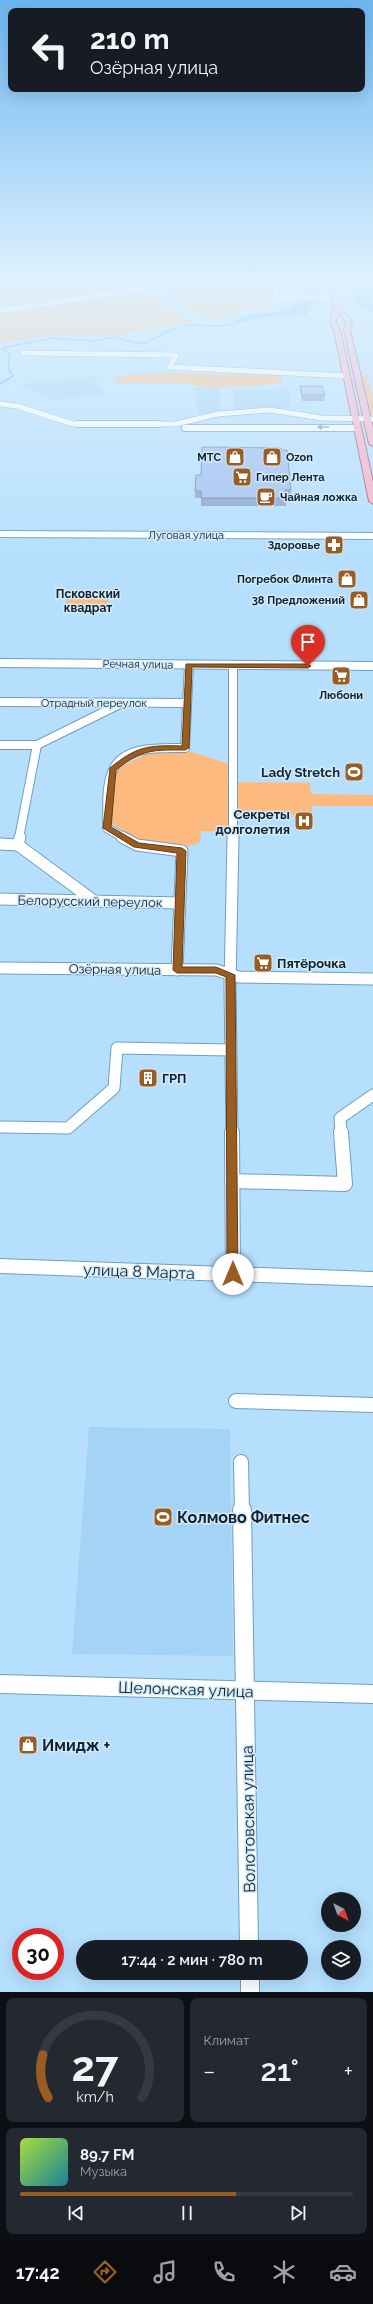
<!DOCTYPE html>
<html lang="ru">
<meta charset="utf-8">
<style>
:root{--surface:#171b24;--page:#242831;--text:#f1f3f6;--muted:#9ea1a6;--line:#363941;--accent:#9a5d21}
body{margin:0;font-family:Raleway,sans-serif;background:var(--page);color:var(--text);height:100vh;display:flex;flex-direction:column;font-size:15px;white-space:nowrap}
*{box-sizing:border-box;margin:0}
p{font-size:13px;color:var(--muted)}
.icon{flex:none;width:22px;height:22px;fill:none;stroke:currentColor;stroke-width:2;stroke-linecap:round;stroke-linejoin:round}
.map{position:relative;height:1992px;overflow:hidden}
.details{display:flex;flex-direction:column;gap:6px;padding:6px;background:#0d0f14;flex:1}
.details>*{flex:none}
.top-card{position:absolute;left:8px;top:8px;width:357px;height:84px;border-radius:8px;box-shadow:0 4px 16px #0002;background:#171b24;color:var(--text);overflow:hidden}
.needle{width:26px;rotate:139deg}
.controls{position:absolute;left:321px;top:1892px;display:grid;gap:8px}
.controls a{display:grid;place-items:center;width:40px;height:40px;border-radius:50%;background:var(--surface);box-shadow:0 4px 16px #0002;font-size:20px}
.speed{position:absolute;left:12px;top:1928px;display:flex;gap:8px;font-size:20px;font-weight:700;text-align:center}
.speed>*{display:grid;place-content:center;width:52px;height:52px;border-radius:50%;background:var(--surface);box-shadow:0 4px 16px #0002;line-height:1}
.speed .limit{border:6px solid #d22;background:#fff;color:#111}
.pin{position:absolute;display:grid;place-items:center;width:34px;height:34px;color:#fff;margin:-41px -17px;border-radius:50% 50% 50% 0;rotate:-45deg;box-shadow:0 0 4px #0007}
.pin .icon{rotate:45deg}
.me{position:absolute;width:44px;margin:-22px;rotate:0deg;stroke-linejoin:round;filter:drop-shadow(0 0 3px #0008)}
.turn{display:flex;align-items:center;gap:14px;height:84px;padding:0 16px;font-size:18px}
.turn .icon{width:52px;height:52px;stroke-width:2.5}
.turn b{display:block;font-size:28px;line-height:34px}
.big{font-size:30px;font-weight:600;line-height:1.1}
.details .tile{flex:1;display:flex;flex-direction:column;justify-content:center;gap:6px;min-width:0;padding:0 14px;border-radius:8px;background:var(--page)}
.details .dial{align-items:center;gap:0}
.dial svg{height:104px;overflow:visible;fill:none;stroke:var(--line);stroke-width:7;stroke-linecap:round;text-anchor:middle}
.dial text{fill:var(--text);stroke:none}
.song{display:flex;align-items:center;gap:12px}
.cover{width:48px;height:48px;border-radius:6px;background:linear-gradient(135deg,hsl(80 70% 55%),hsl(190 70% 35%))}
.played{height:4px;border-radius:2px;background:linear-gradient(90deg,var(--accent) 65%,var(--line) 65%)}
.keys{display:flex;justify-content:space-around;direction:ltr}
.heat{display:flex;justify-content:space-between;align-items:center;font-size:22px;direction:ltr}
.details .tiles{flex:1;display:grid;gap:6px;grid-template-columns:1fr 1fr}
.tile:last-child{grid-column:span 2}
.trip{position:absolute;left:76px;top:1940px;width:232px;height:40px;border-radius:20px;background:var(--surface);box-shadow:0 4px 16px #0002;font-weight:600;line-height:40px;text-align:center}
.tab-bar{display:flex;height:64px;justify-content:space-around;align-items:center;background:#090b0e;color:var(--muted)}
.tab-bar .icon{width:28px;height:28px}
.tab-bar .current{color:var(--accent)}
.tab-bar b{font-size:18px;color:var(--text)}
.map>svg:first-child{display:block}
.built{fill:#a5d3f6}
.green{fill:#feb97e}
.water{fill:#55b9fb}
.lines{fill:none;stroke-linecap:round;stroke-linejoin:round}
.stream{stroke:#55b9fb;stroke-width:1.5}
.minor-far5-casing{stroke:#6d9fc4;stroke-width:6}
.minor-far4-casing{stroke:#6d9fc4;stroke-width:8}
.minor-far3-casing{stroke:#6d9fc4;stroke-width:10}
.minor-far2-casing{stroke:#6d9fc4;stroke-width:13}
.minor-far1-casing{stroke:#6d9fc4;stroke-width:16}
.minor-casing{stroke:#6d9fc4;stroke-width:20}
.major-casing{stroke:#a45e7c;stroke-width:2}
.minor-far5{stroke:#fff;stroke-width:5}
.minor-far4{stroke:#fff;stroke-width:6}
.minor-far3{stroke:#fff;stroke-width:8}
.minor-far2{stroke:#fff;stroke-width:11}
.minor-far1{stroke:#fff;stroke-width:14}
.minor{stroke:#fff;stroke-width:18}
.major{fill:#f8b1c8;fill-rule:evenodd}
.wall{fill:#8ca5ce}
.building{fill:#a3c0f0;stroke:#7286a8}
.oneway{fill:#939ca3}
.route{fill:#9a5d21;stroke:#643c15}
.labels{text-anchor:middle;stroke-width:3;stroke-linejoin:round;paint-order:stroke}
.far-poi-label{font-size:11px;font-weight:bold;fill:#0f2432;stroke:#d4e9f8;text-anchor:end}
.far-street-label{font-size:11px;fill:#0f2432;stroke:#d4e9f8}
.far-neighbourhood-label{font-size:12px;font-weight:bold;fill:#0f2432;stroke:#d4e9f8}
.poi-label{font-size:13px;font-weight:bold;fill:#0f2432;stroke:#d4e9f8;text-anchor:end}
.street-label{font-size:13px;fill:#0f2432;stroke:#d4e9f8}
.near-street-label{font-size:16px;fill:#0f2432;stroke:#d4e9f8}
.near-poi-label{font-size:16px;font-weight:bold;fill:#0f2432;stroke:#d4e9f8;text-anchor:start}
</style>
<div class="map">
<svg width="373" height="1992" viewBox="0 0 373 1992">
<rect width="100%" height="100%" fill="#b5dffd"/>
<g class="built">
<polygon points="94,376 106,395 51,400 22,384"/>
<polygon points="195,388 219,388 221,413 197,413"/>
<polygon points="289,389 291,407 236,410 233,390"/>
<polygon points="89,1427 230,1429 233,1656 72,1654"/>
</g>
<g class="green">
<polygon points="0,283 181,283 143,290 193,322 109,336 56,335 0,343"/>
<polygon points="186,283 267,283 273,286 273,292 263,293 261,296 271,299 270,307 239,312 228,318 204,319 162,290 168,286"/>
<path d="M160,373l122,2 -1,8c-23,2 -73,9 -93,0h-75l5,-7z"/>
<polygon points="368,375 372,376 368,378 373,397 373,418 362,376"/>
<polygon points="69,593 109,593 107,611 65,610"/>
<polygon points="185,750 232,765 233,782 310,783 311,794 373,795 373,806 312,806 312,815 233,814 233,832 201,831 200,842 186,847 143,844 111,823 116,769 152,751"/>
</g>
<g class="water">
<polygon points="291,283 322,283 321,287 323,294 316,298 306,315 262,317 236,324 233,321 250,315 278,312 289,309 299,301 302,294 307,292 307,287"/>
<path d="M344,283h29v12l-6,6 6,3v7l-17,-6c-2,-10 -1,-17 -12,-19z"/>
</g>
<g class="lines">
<polyline class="stream" points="0,384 13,376 8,369 10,355 2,348 52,338 94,341 115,337 136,343 145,343 168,331 190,325 223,326 240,322"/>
<defs>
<g id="minor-far5">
<polyline points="272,283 277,286 275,296 335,297"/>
<polyline points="0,311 181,283"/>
<polyline points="23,353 176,355 170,367 347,376"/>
<polyline points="0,404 17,406 73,424 176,424 218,414 270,410 322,418 373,419"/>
</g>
<g id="minor-far4">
<polyline points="79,424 159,424"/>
<polyline points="185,428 358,428"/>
<polyline points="0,534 373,536"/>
</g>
<g id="minor-far3">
<polyline points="0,663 373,666"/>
<polyline points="0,702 187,703"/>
<polyline points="0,745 37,745 120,704"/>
<polyline points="19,838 37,745"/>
<path d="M124,838l-17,-10c1,-18 -2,-42 6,-58 11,-25 49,-22 72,-22l4,-83"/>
<polyline points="233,838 233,665"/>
</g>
<g id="minor-far2">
<polyline points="122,837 137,845 182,851 177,970"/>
<polyline points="0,844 18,845"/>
<polyline points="18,845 20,837"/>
<polyline points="18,845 94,901"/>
<polyline points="0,899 179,903"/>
<polyline points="0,968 216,970 239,977 373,979"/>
<polyline points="0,1127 68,1128 114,1088 117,1048 230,1050"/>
<polyline points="232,1133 230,987 233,837"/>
<polyline points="341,1133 340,1118 373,1095"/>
</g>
<g id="minor-far1">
<polyline points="232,1132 233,1274"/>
<polyline points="232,1181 345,1184 341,1132"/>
<polyline points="0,1266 373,1279"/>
<polyline points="236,1401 373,1405"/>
<polyline points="241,1462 242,1511"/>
</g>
<g id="minor">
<polyline points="242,1510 249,1947"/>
<polyline points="0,1684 373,1694"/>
<polyline points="250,1973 250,1992"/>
</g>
<polygon id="major" points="327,283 333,283 340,307 352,322 350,330 373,428 373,446 369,444 344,330 346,322 339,313 336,322 340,330 373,482 373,504 369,501 334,330 330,322 334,307"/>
</defs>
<use href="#minor-far5" class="minor-far5-casing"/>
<use href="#minor-far4" class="minor-far4-casing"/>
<use href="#minor-far3" class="minor-far3-casing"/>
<use href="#minor-far2" class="minor-far2-casing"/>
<use href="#minor-far1" class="minor-far1-casing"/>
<use href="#minor" class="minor-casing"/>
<use href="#major" class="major-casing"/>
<use href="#minor-far5" class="minor-far5"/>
<use href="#minor-far4" class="minor-far4"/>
<use href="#minor-far3" class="minor-far3"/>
<use href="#minor-far2" class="minor-far2"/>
<use href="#minor-far1" class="minor-far1"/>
<use href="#minor" class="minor"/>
<use href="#major" class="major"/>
</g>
<g class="wall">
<polygon points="300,386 325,395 324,401 302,401 300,391"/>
<polygon points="291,490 291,498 286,498 286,506 201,506 201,498 195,498 195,491"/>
</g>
<g class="building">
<polygon points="300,386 322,386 325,395 302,395"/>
<polygon points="202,447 281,448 281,450 287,450 291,490 285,490 286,498 201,498 201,491 195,491 196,475 201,475"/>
</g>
<defs><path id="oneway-solid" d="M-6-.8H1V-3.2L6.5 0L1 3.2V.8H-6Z"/></defs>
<use class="oneway" href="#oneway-solid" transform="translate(323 427) rotate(-180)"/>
<linearGradient id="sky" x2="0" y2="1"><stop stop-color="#6db6f0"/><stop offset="0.5" stop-color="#def1fe"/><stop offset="1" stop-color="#def1fe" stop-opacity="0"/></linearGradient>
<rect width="373" height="562" fill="url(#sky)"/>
<path class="route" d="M186,664h122l3,2 -3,2 -116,-1 -3,81 -4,2c-32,0 -43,-1 -69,20l-5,57 28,16 43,5 4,3 -4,116h34l19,8 3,299 -5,5 -6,-5 -1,-297 -10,-4h-39l-4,-3 4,-117 -43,-6 -31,-19 7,-60c27,-22 38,-23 72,-22z"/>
<defs>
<symbol id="shop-square" viewBox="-11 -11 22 22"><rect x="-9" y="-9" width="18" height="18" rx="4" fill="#9a5d21" stroke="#d4e9f8"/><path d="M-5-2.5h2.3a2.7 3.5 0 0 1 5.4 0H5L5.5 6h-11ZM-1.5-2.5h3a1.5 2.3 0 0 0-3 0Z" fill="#fff"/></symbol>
<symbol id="supermarket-square" viewBox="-11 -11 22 22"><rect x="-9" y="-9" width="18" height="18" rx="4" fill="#9a5d21" stroke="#d4e9f8"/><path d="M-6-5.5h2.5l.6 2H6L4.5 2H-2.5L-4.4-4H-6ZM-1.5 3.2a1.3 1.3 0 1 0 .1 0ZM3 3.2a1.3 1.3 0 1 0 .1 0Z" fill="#fff"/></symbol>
<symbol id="cafe-square" viewBox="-11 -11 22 22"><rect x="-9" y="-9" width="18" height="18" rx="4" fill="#9a5d21" stroke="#d4e9f8"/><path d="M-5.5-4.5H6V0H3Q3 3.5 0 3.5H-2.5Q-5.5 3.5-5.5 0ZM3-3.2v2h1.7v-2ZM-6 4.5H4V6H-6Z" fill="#fff"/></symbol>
<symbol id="pharmacy-square" viewBox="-11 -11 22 22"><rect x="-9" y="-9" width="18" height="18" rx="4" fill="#9a5d21" stroke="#d4e9f8"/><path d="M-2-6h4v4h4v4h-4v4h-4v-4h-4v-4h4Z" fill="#fff"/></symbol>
<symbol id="stadium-square" viewBox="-11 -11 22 22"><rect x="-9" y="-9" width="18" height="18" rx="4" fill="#9a5d21" stroke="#d4e9f8"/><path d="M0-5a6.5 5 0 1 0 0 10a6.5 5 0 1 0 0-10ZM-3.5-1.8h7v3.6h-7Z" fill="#fff"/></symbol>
<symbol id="hospital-square" viewBox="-11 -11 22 22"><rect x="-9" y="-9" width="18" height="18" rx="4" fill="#9a5d21" stroke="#d4e9f8"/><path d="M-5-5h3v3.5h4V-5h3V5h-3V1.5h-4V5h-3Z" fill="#fff"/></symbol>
<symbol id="building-square" viewBox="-11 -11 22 22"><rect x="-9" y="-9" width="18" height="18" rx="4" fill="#9a5d21" stroke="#d4e9f8"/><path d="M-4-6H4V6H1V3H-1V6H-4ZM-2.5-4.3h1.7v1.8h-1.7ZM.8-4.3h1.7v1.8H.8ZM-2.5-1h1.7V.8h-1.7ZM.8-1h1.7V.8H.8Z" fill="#fff"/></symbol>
</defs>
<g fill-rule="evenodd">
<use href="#shop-square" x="224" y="446" width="22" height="22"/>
<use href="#shop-square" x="261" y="446" width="22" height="22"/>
<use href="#supermarket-square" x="231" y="466" width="22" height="22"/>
<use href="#cafe-square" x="255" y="486" width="22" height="22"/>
<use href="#pharmacy-square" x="323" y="534" width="22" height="22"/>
<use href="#shop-square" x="336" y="568" width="22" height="22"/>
<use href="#shop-square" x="348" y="589" width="22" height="22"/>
<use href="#supermarket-square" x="330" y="665" width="22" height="22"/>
<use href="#stadium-square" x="343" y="761" width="22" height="22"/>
<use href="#hospital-square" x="293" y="810" width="22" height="22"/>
<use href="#supermarket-square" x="252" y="952" width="22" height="22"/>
<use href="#building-square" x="137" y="1067" width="22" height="22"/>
<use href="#stadium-square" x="152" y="1506" width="22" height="22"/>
<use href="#shop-square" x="17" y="1734" width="22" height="22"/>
</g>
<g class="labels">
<g class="far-poi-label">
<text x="221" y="461">МТС</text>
<text x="286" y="461" text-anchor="start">Ozon</text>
<text x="256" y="481" text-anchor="start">Гипер Лента</text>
<text x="280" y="501" text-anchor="start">Чайная ложка</text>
<text x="320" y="549">Здоровье</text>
<text x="333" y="583">Погребок Флинта</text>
<text x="345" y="604">38 Предложений</text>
<text x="341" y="699" text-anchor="middle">Любони</text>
</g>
<g class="far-street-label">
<text x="186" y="539">Луговая улица</text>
<text transform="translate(138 664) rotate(1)" y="4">Речная улица</text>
<text x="94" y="707">Отрадный переулок</text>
</g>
<g class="far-neighbourhood-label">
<text x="88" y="598">Псковский<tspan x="88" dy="14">квадрат</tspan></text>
</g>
<g class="poi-label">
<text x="340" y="777">Lady Stretch</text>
<text x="290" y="819">Секреты<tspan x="290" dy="15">долголетия</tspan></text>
<text x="277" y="968" text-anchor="start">Пятёрочка</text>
<text x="162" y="1083" text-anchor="start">ГРП</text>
</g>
<g class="street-label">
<text transform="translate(90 901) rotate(1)" y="5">Белорусский переулок</text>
<text transform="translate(115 969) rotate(1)" y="5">Озёрная улица</text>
</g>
<g class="near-street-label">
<text transform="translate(139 1271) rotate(2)" y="6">улица 8 Марта</text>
<text transform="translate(186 1689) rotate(2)" y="6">Шелонская улица</text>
<text transform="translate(248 1819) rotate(-91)" y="6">Волотовская улица</text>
</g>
<g class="near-poi-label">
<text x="177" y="1523">Колмово Фитнес</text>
<text x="42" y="1751">Имидж +</text>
</g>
</g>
</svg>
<div class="controls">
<a><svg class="needle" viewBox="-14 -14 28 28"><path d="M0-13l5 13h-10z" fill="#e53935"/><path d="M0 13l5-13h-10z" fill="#9ea1a6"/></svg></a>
<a><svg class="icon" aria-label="layers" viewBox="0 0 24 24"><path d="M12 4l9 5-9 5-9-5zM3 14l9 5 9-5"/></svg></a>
</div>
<div class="speed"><div class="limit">30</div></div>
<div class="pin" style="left:308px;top:666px;background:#d93025"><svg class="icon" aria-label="arrive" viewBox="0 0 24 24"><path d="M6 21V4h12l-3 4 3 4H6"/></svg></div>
<svg class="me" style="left:233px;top:1274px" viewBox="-20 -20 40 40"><circle r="19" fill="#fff"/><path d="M0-13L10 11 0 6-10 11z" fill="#9a5d21"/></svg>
<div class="trip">17:44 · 2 мин · 780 m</div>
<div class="top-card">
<div class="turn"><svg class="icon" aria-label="left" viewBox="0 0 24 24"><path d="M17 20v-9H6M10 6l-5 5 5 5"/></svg><div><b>210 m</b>Озёрная улица</div></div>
</div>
</div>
<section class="details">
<div class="tiles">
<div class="tile dial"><svg viewBox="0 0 100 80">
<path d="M14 69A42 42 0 1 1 86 69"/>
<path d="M14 69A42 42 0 0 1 10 36" stroke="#9a5d21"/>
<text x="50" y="56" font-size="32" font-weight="700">27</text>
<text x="50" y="72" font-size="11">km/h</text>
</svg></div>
<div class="tile"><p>Климат</p>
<div class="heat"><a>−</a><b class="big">21°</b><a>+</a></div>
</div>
<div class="tile">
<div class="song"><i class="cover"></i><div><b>89.7 FM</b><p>Музыка</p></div></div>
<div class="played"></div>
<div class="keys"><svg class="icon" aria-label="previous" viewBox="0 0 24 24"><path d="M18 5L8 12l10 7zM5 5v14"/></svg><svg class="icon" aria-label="pause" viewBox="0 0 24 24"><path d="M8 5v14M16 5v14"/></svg><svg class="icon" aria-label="next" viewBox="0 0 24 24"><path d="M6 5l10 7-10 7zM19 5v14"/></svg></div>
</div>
</div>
</section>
<nav class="tab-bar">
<b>17:42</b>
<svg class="icon current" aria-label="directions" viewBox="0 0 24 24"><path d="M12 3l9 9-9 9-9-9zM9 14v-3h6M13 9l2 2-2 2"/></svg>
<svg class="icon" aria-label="music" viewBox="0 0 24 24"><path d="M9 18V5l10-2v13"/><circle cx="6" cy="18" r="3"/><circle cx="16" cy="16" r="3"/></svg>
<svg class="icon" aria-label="phone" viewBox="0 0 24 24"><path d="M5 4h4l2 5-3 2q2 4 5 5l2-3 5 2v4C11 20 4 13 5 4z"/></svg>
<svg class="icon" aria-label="climate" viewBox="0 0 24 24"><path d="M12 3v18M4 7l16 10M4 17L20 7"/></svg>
<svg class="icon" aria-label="car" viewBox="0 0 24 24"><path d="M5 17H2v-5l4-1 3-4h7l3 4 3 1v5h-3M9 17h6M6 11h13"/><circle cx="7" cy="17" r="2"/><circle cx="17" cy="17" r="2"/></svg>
</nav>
